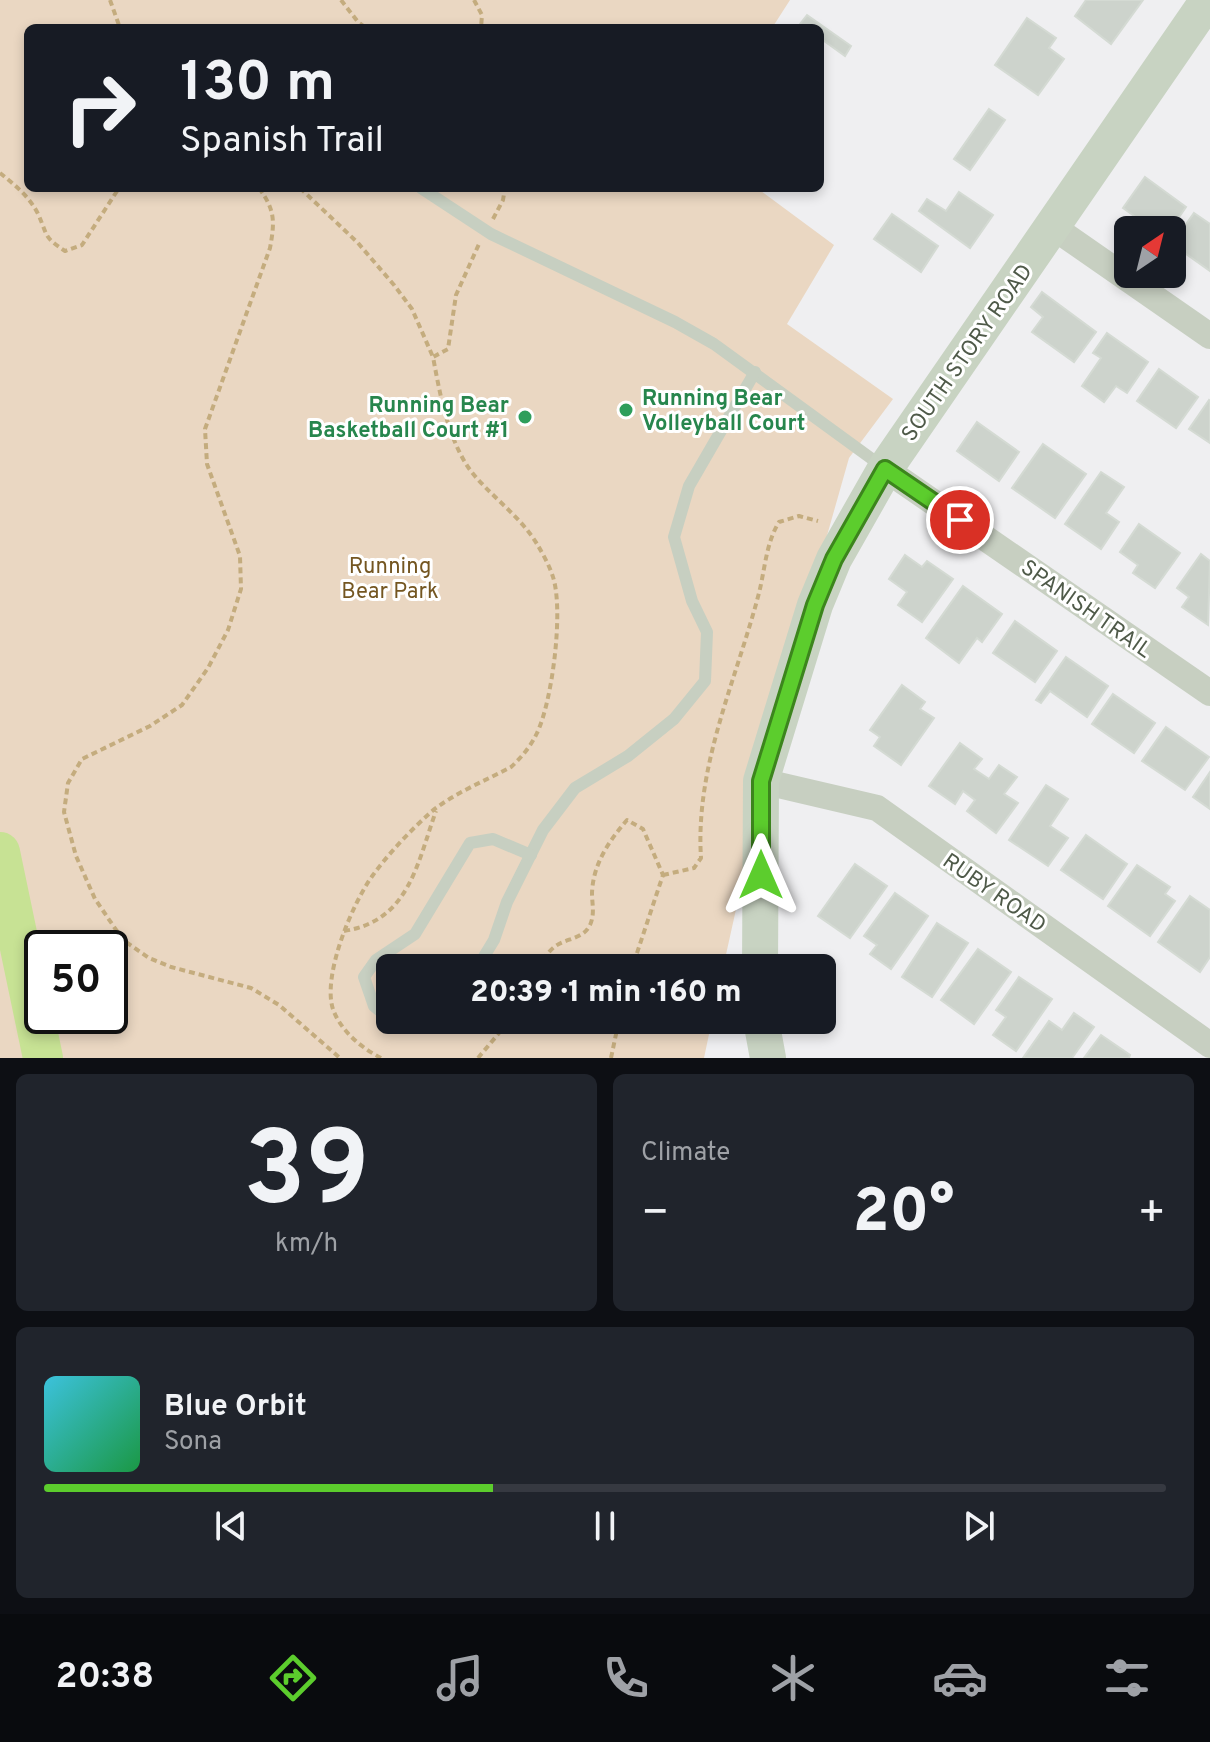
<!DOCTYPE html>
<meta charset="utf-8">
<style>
:root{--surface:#171b24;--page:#20242c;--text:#f1f3f6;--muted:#9ea1a6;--line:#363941;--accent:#5ccd2d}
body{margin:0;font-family:Overpass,sans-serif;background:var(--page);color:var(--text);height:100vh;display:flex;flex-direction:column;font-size:30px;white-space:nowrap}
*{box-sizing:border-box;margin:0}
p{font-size:26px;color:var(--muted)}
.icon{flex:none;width:44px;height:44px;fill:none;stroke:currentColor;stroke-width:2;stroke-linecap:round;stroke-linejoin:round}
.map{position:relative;height:1058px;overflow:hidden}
.side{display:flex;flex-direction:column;gap:16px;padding:16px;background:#0d0f14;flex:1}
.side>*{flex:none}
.banner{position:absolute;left:24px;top:24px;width:800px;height:168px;border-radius:12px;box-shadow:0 4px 12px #0003;background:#171b24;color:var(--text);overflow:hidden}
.needle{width:52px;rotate:35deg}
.controls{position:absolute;left:1114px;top:216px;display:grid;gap:16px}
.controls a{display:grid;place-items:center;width:72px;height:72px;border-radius:12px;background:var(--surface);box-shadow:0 4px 12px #0003;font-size:40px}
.speed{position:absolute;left:24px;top:930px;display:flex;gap:16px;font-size:40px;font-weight:700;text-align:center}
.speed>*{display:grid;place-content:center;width:104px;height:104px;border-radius:50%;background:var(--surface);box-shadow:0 4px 12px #0003;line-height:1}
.speed .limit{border:4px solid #111;border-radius:12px;background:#fff;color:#111}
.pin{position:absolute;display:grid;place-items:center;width:68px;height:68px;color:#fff;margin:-34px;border:4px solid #fff;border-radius:50%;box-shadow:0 2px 8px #0007}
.me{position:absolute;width:88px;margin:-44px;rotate:0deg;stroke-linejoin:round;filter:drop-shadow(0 0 6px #0008)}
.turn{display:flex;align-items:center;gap:28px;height:168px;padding:0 24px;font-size:36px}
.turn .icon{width:104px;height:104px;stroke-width:2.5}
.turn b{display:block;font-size:56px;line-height:68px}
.big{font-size:60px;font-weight:800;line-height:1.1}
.side .card{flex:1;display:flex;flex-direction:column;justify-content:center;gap:12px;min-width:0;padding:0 28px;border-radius:12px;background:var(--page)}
.side .dial{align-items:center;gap:0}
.dial b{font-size:104px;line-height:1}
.song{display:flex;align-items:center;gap:24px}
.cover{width:96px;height:96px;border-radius:12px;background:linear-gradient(135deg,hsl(190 70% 55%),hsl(140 70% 35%))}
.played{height:8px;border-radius:4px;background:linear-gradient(90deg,var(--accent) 40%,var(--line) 40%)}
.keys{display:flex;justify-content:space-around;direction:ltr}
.heat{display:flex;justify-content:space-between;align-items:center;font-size:44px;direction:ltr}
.side .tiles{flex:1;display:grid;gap:16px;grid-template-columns:1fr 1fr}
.card:last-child{grid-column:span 2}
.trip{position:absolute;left:376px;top:954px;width:460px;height:80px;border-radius:12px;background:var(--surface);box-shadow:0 4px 12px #0003;font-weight:800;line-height:80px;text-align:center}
.tabs{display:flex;height:128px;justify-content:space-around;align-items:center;background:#090b0e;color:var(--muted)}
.tabs .icon{width:56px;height:56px}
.tabs .current{color:var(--accent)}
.tabs b{font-size:36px;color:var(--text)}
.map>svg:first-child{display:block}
.green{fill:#ead7c2;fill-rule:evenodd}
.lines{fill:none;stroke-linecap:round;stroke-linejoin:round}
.river{stroke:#c7e294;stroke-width:40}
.building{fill:#cdd3cc;stroke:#d4dad3;stroke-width:2}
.path{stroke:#c4ac7e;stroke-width:4;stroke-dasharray:6 4;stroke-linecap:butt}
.lane{stroke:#c7cfc1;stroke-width:12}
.street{stroke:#c7cfc1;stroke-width:26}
.secondary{stroke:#c8d3c2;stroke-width:36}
.route-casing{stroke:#3c851d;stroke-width:20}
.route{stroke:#5ccd2d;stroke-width:14}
.leisure-dot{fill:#2e9e5b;stroke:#fff;stroke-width:3}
.labels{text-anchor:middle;stroke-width:6;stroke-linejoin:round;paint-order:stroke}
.street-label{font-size:22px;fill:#4f5a49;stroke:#fff}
.leisure-label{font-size:22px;font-weight:bold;fill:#27864d;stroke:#fff;text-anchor:start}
.park-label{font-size:22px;fill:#745621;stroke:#fff}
</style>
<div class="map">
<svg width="1210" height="1058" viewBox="0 0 1210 1058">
<rect width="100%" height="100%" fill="#efeff1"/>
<path class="green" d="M0,0h790l-18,28h-744v160h729l77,57 -47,79 106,75 -44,59 -59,208 -67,302h-333v52h322l-8,38h-704zM42,948h68v68h-68z"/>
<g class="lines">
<polyline class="river" points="0,852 43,1058"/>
</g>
<g class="building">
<polygon points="1086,0 1143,0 1111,44 1075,16"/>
<polygon points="807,15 851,46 845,56 820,38 820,28 805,28 800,24"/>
<polygon points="1027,18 1056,38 1049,48 1064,59 1038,95 995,65"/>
<polygon points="989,109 1005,120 970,170 954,159"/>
<polygon points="1145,177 1186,207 1170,230 1154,230 1123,208"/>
<polygon points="959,192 993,215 970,248 919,211 927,199 946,211"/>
<polygon points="1194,213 1210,224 1210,271 1172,244"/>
<polygon points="892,214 938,246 921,272 874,239"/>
<polygon points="1042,292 1096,332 1074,362 1032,332 1043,317 1031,307"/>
<polygon points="1107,333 1148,362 1127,393 1116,386 1104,402 1082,386 1101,358 1093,353"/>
<polygon points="1159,369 1198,397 1176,428 1137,401"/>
<polygon points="1209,400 1210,401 1210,443 1189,429"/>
<polygon points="977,422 1019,452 999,481 957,451"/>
<polygon points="1043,444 1086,474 1055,518 1012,488"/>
<polygon points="1101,472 1124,487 1106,513 1119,522 1101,549 1065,524"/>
<polygon points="1139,524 1180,553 1155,588 1133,573 1138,565 1120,552"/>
<polygon points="1201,554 1210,561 1208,625 1182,607 1189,597 1177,588"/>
<polygon points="905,555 922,567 927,561 953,579 922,622 898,605 907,592 889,579"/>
<polygon points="963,586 1002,614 982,642 977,638 959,663 926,638"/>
<polygon points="1015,621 1057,651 1035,682 993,653"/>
<polygon points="1066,657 1108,686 1087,717 1050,691 1041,703 1036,700"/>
<polygon points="902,685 925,702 920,709 934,718 901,765 874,746 880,737 870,730"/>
<polygon points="1113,694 1155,723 1134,753 1092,724"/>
<polygon points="1166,727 1209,757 1185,790 1142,761"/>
<polygon points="960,743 982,759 974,769 989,779 999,765 1017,777 1004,794 1018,803 996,833 967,811 975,800 963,791 955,804 929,786"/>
<polygon points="1210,772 1210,809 1193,797"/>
<polygon points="1046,785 1068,799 1050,826 1068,838 1048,866 1009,840"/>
<polygon points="1086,835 1127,864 1103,899 1061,870"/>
<polygon points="855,864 887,886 850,938 818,916"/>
<polygon points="1137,865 1170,887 1165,894 1175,901 1150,936 1108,906"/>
<polygon points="895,893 928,916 891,969 870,954 877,945 864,936"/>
<polygon points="1190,896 1210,910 1210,957 1200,972 1158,942"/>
<polygon points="937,923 968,943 932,997 902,977"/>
<polygon points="978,949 1011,972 974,1024 941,1000"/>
<polygon points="1019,977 1052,999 1016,1051 993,1035 1006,1017 996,1010"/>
<polygon points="1074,1013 1094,1027 1072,1058 1023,1058 1049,1021 1062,1030"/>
<polygon points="1101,1035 1130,1055 1129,1058 1084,1058"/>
</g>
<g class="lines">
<g class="path">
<polyline points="110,0 120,28"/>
<polyline points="341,0 358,22 366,28"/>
<polyline points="474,0 482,15 481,28"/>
<path d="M0,173c15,12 31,25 39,43 9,21 5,21 26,35l17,-6 37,-57"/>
<path d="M259,188c16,22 16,33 11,60l-65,181 2,35 33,92 1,33 -13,41 -20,38 -26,37 -32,21 -68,33 -14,24 -4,29 12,44 19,43 28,41 26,18 22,9 80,21 28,17 61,53"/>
<polyline points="300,188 358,243 394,285 412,309 433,357"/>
<polyline points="493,219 503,200 505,188"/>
<path d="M663,875l31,-7 7,-10c-6,-92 35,-177 58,-265 6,-24 7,-50 20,-71l20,-6 19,5"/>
<path d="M344,931c65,-10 73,-67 92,-120"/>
<path d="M537,968c5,-6 10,-15 16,-20 11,-10 30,-8 37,-23 5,-11 2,-21 2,-32 1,-29 17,-52 35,-73l16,9 20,46 -31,93"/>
<path d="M381,1058c-19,-10 -38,-25 -47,-46 -14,-33 19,-110 39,-137 16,-22 38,-45 58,-63 23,-19 54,-31 80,-45 10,-9 20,-21 26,-34 15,-31 27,-122 16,-156 -3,-10 -10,-23 -16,-33 -18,-30 -51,-51 -69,-77 -21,-32 -28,-73 -35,-110l15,-8 8,-54 23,-51"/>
<polyline points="478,1058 510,1020"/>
<polyline points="611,1058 619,1020"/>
</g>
<g class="lane">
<polyline points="421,188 491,234 675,322 714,344 883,467"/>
<polyline points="477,968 494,940 507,902 543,830 575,788 628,756 674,719 705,681 707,632 692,601 674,537 689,486 755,372"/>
<polyline points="390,1019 374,1006 364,977 376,960 415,934 470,843 493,839 531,855"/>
<polyline points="391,1020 398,1025 411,1020"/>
</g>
<g class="street">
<polyline points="1053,227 1210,336"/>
<polyline points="885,469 1210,693"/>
<polyline points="761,781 877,808 1210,1045"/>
</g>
<g class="secondary">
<polyline points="760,968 761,781 815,605 834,559 885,469 1208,0"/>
<polyline points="761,1020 768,1058"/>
</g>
</g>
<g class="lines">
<defs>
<polyline id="route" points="761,875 761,781 815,605 834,559 885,469 960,520"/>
</defs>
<use href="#route" class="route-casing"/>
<use href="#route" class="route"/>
</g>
<g class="leisure-dot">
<circle cx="626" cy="410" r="8"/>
<circle cx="525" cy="417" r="8"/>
</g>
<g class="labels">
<g class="street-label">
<text transform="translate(966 352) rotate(-55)" y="8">SOUTH STORY ROAD</text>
<text transform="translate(1087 608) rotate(35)" y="8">SPANISH TRAIL</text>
<text transform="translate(995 892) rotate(35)" y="8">RUBY ROAD</text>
</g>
<g class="leisure-label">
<text x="642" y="405">Running Bear<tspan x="642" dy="25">Volleyball Court</tspan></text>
<text x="509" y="412" text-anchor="end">Running Bear<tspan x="509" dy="25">Basketball Court #1</tspan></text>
</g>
<g class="park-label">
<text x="390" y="573">Running<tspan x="390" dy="25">Bear Park</tspan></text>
</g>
</g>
</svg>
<div class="controls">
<a><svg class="needle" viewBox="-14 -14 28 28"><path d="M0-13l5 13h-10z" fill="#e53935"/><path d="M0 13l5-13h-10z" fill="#9ea1a6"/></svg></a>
</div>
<div class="speed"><div class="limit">50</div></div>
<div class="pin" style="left:960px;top:520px;background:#d93025"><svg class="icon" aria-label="arrive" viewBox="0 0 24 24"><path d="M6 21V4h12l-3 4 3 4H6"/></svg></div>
<svg class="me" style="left:761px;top:875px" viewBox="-20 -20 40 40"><path d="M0-17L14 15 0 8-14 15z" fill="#5ccd2d" stroke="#fff" stroke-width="4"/></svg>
<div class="trip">20:39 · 1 min · 160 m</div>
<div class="banner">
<div class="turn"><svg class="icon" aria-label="right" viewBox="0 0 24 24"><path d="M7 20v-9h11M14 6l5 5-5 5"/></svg><div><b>130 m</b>Spanish Trail</div></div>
</div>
</div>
<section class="side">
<div class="tiles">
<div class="card dial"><b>39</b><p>km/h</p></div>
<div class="card"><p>Climate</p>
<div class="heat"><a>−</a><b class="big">20°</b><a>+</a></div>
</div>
<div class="card">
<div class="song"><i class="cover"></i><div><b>Blue Orbit</b><p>Sona</p></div></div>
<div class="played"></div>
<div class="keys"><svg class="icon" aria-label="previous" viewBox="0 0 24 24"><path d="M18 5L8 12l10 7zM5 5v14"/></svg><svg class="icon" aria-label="pause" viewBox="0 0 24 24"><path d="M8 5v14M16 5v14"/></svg><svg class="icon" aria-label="next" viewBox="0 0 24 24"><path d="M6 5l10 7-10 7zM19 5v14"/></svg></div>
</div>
</div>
</section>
<nav class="tabs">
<b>20:38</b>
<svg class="icon current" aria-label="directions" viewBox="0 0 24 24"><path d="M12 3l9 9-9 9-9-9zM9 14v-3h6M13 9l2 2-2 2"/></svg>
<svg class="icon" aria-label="music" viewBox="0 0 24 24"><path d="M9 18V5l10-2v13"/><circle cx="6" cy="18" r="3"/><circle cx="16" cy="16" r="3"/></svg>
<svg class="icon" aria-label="phone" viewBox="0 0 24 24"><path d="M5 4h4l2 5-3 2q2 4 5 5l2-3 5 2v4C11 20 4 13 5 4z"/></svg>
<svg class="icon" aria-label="climate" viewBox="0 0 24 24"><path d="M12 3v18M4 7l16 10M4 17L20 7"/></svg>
<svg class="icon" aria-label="car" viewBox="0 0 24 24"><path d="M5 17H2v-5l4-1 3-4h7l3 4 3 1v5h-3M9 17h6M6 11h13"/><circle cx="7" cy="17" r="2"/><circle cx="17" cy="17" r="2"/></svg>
<svg class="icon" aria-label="filters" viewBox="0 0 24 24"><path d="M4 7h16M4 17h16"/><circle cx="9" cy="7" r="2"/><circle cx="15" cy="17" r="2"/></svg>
</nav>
